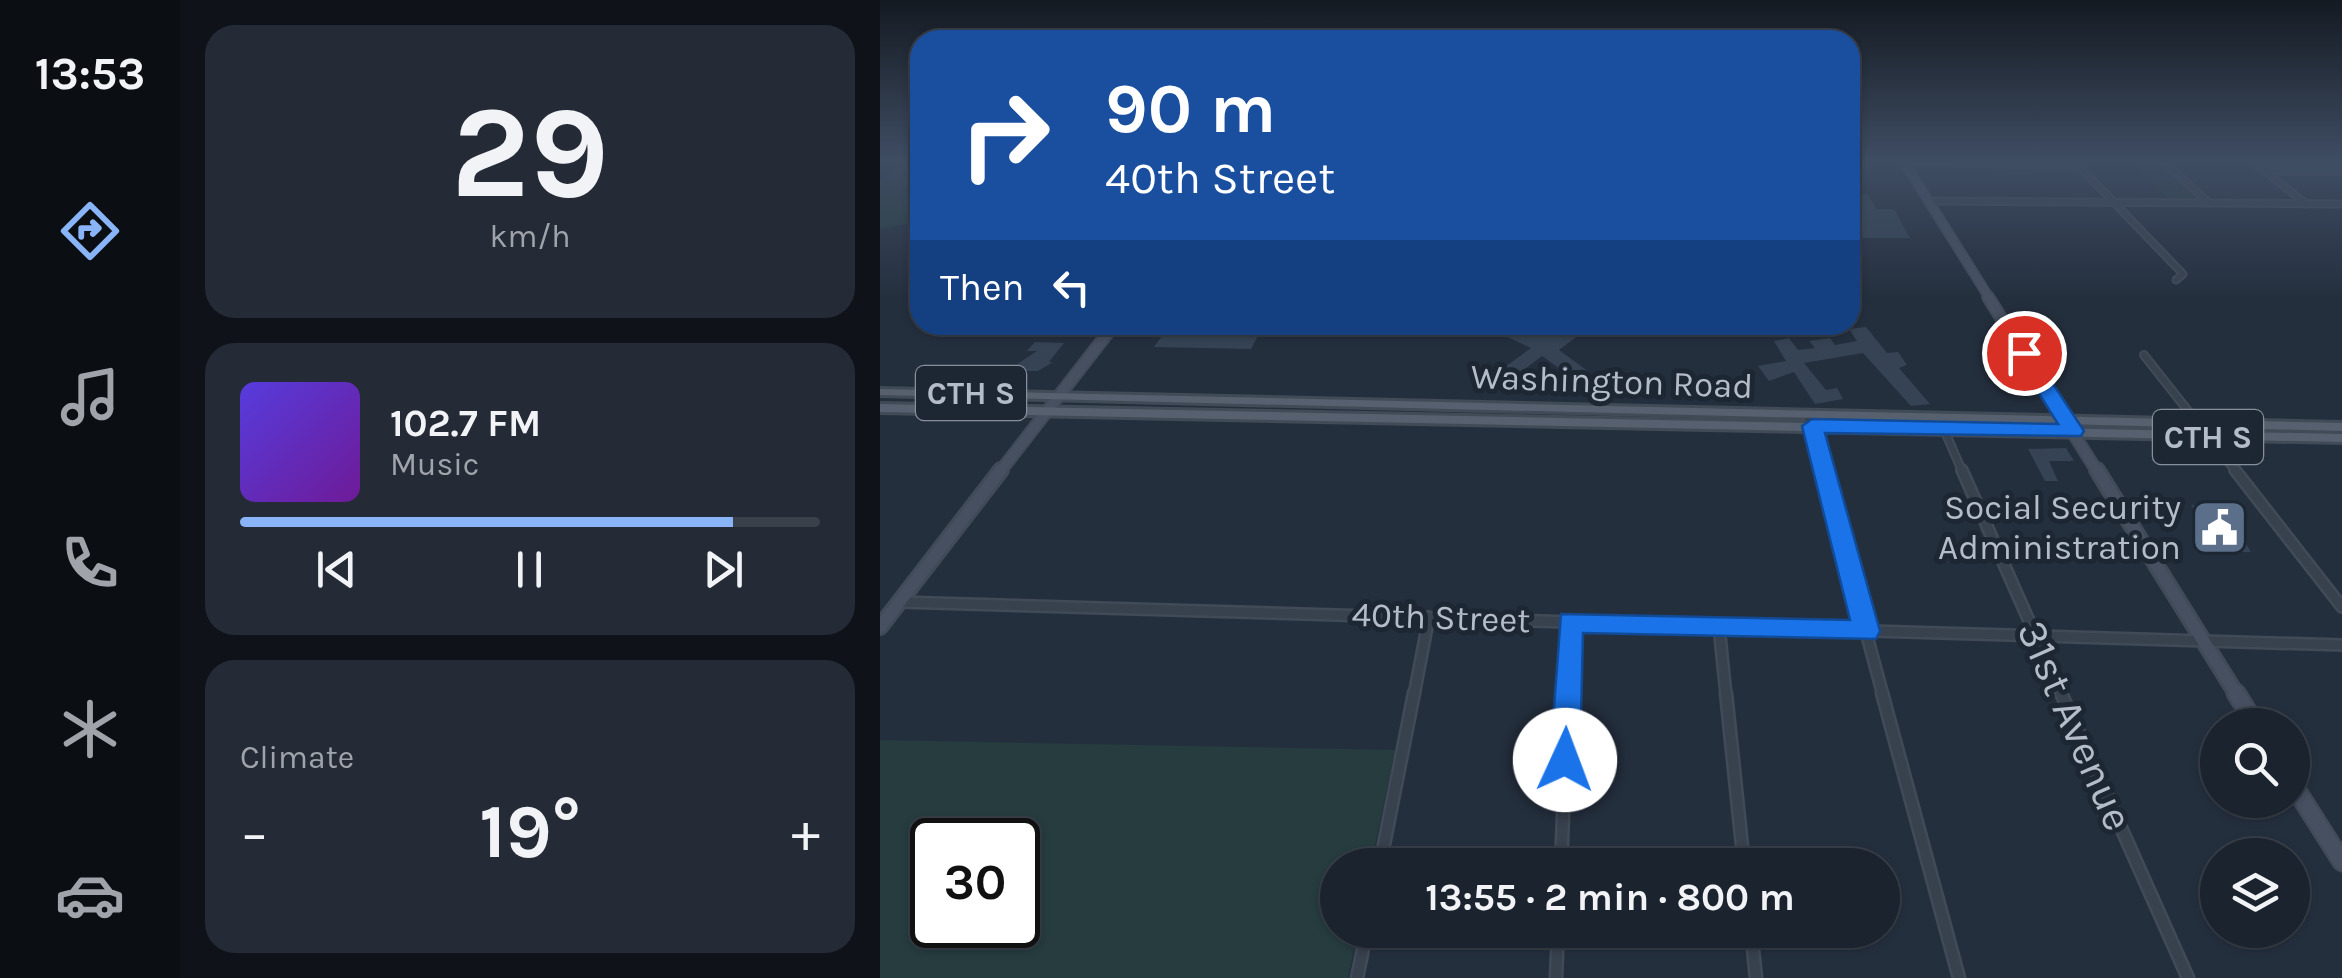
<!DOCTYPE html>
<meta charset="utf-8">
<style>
:root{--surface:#1b232e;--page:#242b36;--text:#f1f3f6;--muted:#a0a4aa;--line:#39404a;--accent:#8ab4f8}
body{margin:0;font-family:Karla,sans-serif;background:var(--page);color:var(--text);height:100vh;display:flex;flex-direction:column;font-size:38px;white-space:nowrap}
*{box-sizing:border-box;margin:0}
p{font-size:32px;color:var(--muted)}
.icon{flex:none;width:55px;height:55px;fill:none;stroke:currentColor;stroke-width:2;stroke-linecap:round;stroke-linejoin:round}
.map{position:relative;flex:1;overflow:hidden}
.sheet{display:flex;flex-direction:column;gap:25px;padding:25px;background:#0f1319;width:700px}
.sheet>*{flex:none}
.top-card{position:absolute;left:30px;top:30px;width:950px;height:305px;border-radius:30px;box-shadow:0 2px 8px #0004,0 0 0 2px var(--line);background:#1a4fa0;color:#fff;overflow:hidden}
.buttons{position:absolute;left:1320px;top:708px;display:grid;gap:20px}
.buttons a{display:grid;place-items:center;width:110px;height:110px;border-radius:50%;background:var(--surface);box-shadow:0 2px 8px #0004,0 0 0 2px var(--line);font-size:50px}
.speed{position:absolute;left:30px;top:818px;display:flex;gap:20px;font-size:50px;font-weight:700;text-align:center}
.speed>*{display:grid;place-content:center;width:130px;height:130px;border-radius:50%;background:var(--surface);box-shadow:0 2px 8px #0004,0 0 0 2px var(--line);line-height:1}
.speed .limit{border:5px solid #111;border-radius:15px;background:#fff;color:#111}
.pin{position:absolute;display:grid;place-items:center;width:85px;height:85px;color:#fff;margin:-42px;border:5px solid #fff;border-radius:50%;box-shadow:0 2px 10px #0007}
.me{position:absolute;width:110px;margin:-55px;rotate:2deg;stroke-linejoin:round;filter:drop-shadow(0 0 8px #0008)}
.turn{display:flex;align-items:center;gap:35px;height:210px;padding:0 30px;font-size:45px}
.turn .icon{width:130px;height:130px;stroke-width:2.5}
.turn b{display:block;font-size:70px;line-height:85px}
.then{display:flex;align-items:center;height:95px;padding:0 30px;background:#0003;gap:20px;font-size:38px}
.big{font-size:75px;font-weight:700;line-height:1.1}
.sheet .widget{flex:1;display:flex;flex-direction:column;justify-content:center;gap:15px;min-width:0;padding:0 35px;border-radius:30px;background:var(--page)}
.sheet .dial{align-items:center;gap:0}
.dial b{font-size:130px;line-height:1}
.song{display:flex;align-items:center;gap:30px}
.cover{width:120px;height:120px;border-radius:15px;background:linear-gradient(135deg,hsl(250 70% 55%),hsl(280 70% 35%))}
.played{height:10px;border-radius:5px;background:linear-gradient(90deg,var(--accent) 85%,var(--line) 85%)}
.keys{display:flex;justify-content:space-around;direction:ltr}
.heat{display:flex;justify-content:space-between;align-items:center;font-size:55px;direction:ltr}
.trip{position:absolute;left:440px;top:848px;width:580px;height:100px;border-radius:50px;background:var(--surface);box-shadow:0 2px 8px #0004,0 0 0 2px var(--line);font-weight:700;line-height:100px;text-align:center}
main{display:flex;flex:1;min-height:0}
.dock{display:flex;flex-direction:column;width:180px;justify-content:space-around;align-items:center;background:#0b0e12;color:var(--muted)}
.dock .icon{width:70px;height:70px}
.dock .active{color:var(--accent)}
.dock b{font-size:45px;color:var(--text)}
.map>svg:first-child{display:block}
.green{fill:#263c3f;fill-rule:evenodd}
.building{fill:#364354}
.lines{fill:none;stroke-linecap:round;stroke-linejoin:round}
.street-far3-casing{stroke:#414a57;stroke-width:9}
.street-far2-casing{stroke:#414a57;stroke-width:10}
.street-far1-casing{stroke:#414a57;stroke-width:14}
.street-casing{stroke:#414a57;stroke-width:15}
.secondary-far3-casing{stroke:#414a57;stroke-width:11}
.secondary-far2-casing{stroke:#414a57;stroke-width:14}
.secondary-far1-casing{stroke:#414a57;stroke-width:18}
.secondary-casing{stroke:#414a57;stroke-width:21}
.primary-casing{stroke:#414a57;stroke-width:6}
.street-far3{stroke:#38414e;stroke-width:5}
.street-far2{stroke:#38414e;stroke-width:6}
.street-far1{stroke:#38414e;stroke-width:9}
.street{stroke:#38414e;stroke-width:10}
.secondary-far3{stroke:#465061;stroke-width:8}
.secondary-far2{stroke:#465061;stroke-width:10}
.secondary-far1{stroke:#465061;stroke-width:12}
.secondary{stroke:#465061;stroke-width:16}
.primary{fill:#56606e;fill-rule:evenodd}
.route{fill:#1a73e8;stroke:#114b97;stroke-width:2.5}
.labels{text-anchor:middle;stroke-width:10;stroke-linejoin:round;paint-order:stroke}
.shield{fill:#1d2633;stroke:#878f9c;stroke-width:2.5}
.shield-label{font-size:32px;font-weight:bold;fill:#b4bcc9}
.street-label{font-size:35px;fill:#b4bcc9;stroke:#1d2633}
.poi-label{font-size:35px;fill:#b4bcc9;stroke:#1d2633;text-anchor:end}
.near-street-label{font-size:42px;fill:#b4bcc9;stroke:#1d2633}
</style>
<main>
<nav class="dock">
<b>13:53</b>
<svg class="icon active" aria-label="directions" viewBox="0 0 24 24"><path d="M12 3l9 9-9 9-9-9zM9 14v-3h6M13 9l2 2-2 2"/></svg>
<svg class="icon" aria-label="music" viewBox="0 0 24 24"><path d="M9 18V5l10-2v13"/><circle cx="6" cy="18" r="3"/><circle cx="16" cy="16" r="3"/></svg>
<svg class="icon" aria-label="phone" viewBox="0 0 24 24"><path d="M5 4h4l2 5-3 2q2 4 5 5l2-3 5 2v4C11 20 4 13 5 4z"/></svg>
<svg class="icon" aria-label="climate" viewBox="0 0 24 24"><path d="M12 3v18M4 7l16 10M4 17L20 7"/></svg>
<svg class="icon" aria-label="car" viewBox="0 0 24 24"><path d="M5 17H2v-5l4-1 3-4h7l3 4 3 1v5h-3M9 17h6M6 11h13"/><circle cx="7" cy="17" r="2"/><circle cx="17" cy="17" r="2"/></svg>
</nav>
<section class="sheet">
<div class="widget dial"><b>29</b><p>km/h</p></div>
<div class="widget">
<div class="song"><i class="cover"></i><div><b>102.7 FM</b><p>Music</p></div></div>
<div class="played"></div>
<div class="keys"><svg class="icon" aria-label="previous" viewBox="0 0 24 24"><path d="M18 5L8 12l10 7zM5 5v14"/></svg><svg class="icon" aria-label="pause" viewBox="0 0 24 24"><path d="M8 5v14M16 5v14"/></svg><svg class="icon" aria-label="next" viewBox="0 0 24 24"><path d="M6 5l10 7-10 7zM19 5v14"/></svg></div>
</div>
<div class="widget"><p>Climate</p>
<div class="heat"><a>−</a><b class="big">19°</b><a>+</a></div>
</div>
</section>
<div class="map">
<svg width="1462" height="978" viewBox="0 0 1462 978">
<rect width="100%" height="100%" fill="#242f3e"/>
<g class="green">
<polygon points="27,162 40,162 40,221 0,229 0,181"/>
<polygon points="1252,162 1279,162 1322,201 1292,201"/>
<path d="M0,740l515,10 -24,115h-33v65h20l-10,48h-468zM52,840h86v85h-86z"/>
</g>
<g class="building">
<polygon points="970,174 980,194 988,194 996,209 1014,209 1030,238 972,238"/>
<polygon points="290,325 374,325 368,336 378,336 371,349 274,347"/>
<polygon points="621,325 653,335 668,325 690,325 704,331 679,350 709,372 694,379 662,356 632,379 618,372 651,348 613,330"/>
<polygon points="986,327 1007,353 1018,352 1027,365 1019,368 1050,404 1031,406 983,353 924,363 946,390 957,388 963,399 935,404 914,372 889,381 878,366 906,361 894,341 909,338 918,350 935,348 929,341 950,338 955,345 977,341 969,329"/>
<polygon points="155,342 184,343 169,362 173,362 158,371 127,371 157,351 147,351"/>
<polygon points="1186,448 1194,461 1169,461 1178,481 1165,481 1148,449"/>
<polygon points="1311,505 1344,509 1371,552 1345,552"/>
</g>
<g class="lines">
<defs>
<g id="street-far3">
<polyline points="1024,162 1198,166"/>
<polyline points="1195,162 1303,274 1296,280"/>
<polyline points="1284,162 1329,203"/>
<polyline points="1374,162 1426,204"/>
<polyline points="1385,171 1462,171"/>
<polyline points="1048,201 1462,204"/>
</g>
<g id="street-far2">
<polyline points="1264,355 1357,473"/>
<polyline points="927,415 943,473"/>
<polyline points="1059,418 1083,473"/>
</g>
<g id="street-far1">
<polyline points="942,470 1003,695"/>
<polyline points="1082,470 1182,695"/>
<polyline points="1355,470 1462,607"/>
<polyline points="19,602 1462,645"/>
<polyline points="839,626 846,695"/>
<polyline points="534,695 549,617"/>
<polyline points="688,695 691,621"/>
</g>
<g id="street">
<polyline points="846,693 864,865"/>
<polyline points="1002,693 1079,978"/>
<polyline points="1181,693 1308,978"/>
<polyline points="500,865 534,693"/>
<polyline points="681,865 688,693"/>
<polyline points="871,930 876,978"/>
<polyline points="477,978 487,930"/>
<polyline points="676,978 678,930"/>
</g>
<polyline id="secondary-far3" points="1024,162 1110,299"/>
<g id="secondary-far2">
<polyline points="1108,297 1218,473"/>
<polyline points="119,473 234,325"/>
</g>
<g id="secondary-far1">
<polyline points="1217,470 1357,695"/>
<polyline points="0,627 121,470"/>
</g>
<g id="secondary">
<polyline points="1356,693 1376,725"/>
<polyline points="1412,783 1462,862"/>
</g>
<g id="primary">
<polygon points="0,389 1462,423 1462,431 0,395"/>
<polygon points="0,404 1462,434 1462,442 0,412"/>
</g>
</defs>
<use href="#street-far3" class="street-far3-casing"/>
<use href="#street-far2" class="street-far2-casing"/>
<use href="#street-far1" class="street-far1-casing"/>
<use href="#street" class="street-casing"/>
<use href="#secondary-far3" class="secondary-far3-casing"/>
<use href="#secondary-far2" class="secondary-far2-casing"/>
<use href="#secondary-far1" class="secondary-far1-casing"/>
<use href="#secondary" class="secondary-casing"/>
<use href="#primary" class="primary-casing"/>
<use href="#street-far3" class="street-far3"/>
<use href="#street-far2" class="street-far2"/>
<use href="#street-far1" class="street-far1"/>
<use href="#street" class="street"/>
<use href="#secondary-far3" class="secondary-far3"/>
<use href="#secondary-far2" class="secondary-far2"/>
<use href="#secondary-far1" class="secondary-far1"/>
<use href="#secondary" class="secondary"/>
<use href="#primary" class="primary"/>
</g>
<linearGradient id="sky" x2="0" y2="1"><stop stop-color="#141a22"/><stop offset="0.54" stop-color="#3f4d63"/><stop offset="1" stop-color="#3f4d63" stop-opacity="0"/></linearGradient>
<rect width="1462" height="299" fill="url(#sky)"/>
<polygon class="route" points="1137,349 1150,349 1204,431 1201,436 945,433 1000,631 996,639 703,633 700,760 696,771 685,775 674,771 670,760 681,614 970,620 922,426 932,419 1178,424 1134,353"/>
<defs>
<symbol id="civic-square" viewBox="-11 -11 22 22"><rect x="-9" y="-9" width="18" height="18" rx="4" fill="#5c6f8a" stroke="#1d2633"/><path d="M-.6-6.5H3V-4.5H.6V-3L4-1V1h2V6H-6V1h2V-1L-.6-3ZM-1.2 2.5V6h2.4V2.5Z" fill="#fff"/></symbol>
</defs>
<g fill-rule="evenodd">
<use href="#civic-square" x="1308" y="496" width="63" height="63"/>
</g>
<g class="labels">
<g class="shield">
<rect x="36" y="366" width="110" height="54" rx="8"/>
<rect x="1273" y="410" width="110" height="54" rx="8"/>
</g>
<g class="shield-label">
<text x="91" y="404">CTH S</text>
<text x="1328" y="448">CTH S</text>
</g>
<g class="street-label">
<text transform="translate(732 381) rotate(2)" y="12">Washington Road</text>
<text transform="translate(561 617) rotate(2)" y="12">40th Street</text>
</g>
<g class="poi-label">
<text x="1301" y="519">Social Security<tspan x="1301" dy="40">Administration</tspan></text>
</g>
<g class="near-street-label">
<text transform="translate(1196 725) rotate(66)" y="15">31st Avenue</text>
</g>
</g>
</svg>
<div class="buttons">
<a><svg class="icon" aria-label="search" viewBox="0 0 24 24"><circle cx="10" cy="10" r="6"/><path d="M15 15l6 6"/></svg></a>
<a><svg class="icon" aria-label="layers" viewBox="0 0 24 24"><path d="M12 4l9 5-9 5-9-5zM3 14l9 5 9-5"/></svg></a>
</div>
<div class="speed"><div class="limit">30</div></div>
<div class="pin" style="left:1144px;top:353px;background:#d93025"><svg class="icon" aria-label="arrive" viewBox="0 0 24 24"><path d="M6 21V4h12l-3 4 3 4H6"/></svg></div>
<svg class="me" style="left:685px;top:760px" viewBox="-20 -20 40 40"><circle r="19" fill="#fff"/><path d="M0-13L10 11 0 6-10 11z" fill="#1a73e8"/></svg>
<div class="trip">13:55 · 2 min · 800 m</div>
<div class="top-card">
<div class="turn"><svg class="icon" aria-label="right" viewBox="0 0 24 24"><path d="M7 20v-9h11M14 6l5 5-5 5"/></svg><div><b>90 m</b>40th Street</div></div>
<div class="then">Then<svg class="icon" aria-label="left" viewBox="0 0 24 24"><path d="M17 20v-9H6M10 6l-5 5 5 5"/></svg></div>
</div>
</div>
</main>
